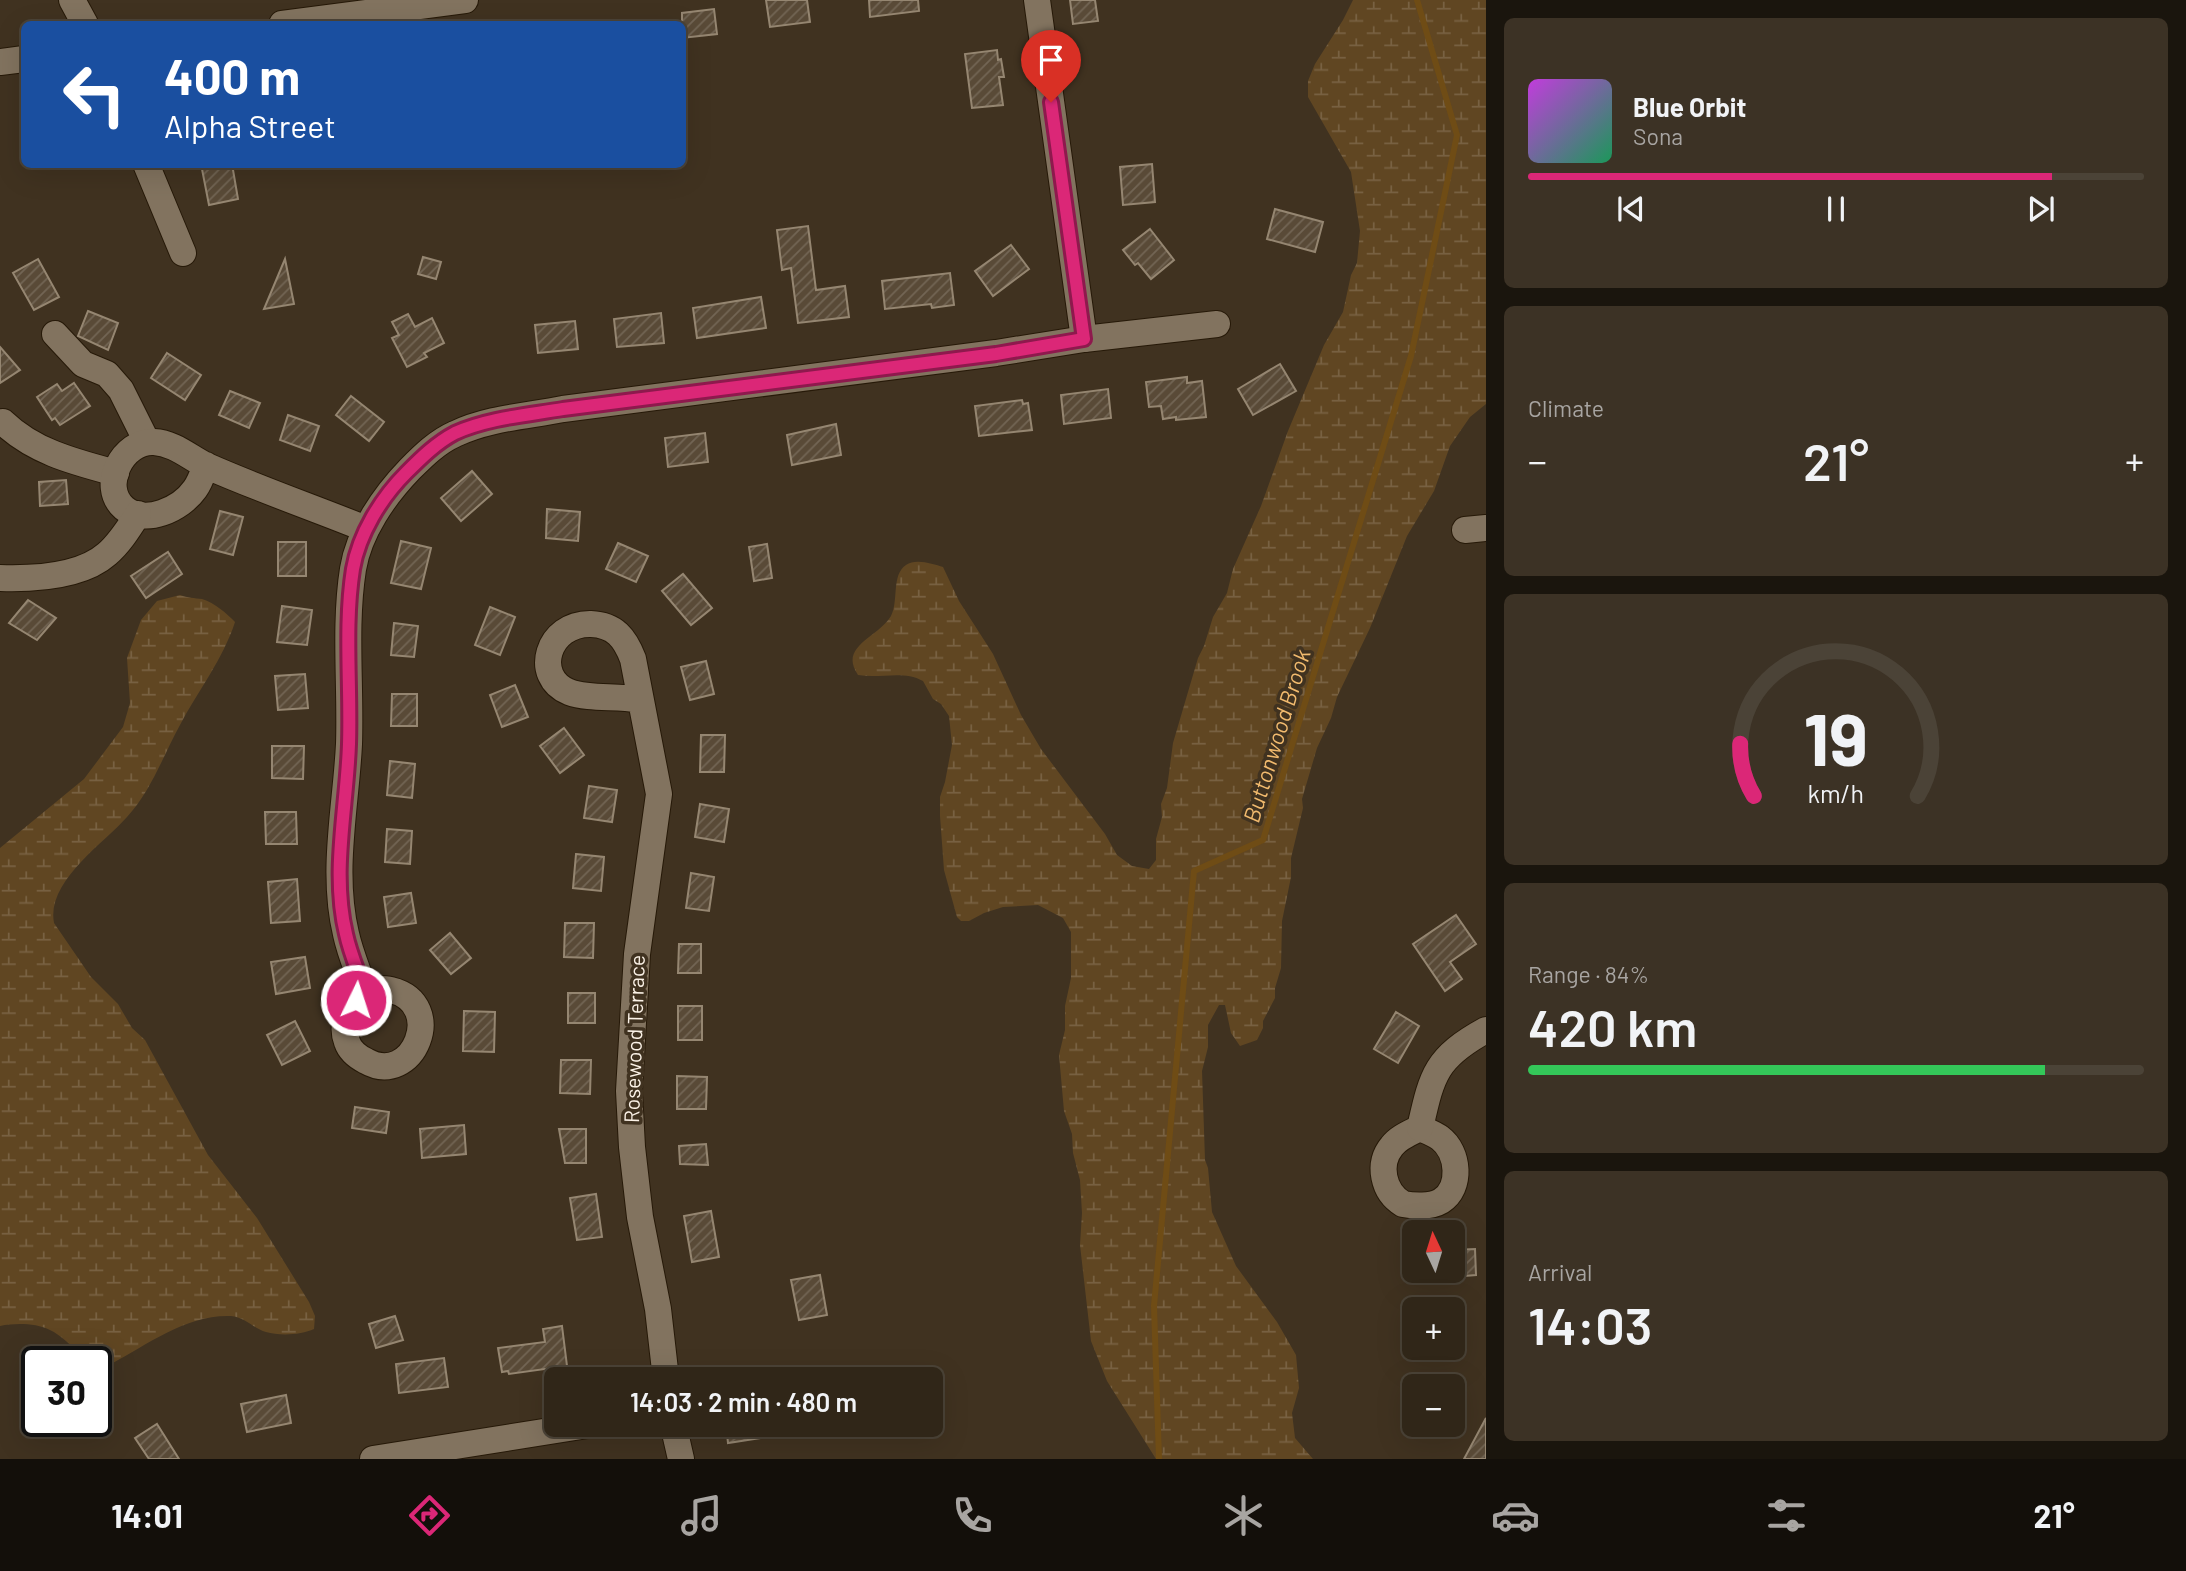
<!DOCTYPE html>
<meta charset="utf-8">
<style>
:root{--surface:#302618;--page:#3c3225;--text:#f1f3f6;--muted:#a8a5a2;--line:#4b4337;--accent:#db2777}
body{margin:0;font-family:Barlow,sans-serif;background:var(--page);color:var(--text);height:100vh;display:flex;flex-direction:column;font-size:26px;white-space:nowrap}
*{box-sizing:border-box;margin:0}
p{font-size:23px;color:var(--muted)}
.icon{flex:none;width:38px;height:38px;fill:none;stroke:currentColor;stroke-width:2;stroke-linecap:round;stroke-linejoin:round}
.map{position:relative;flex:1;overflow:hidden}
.panel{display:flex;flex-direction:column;gap:18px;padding:18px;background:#1a150d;width:700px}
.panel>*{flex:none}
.guide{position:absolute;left:21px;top:21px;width:665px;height:147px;border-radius:10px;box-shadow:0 7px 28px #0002,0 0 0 2px var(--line);background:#1a4fa0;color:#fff;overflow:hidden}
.needle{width:46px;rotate:356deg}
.controls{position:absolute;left:1402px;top:1220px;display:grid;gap:14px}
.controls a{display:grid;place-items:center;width:63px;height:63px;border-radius:10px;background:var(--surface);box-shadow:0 7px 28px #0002,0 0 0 2px var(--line);font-size:35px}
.speed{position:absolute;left:21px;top:1346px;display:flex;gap:14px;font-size:35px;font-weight:700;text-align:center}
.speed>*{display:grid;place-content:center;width:91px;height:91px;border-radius:50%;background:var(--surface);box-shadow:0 7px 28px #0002,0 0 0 2px var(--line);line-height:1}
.speed .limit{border:4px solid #111;border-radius:10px;background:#fff;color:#111}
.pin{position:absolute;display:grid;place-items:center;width:60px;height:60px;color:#fff;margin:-72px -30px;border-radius:50% 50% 50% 0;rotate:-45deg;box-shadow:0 0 7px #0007}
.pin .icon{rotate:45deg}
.me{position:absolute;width:77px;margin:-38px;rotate:4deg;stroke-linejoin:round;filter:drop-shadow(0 0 5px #0008)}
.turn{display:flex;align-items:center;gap:24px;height:147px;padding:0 28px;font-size:32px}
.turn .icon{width:91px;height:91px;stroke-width:2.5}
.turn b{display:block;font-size:49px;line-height:60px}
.big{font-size:52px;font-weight:600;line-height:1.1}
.panel .tile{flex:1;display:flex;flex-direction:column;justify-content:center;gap:10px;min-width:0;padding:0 24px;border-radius:10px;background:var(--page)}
.panel .dial{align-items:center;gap:0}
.dial svg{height:182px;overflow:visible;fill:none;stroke:var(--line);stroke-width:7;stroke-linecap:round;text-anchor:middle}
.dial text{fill:var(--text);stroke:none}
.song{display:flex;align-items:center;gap:21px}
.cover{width:84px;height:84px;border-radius:10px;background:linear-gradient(135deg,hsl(290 70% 55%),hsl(150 70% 35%))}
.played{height:7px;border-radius:4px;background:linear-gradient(90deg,var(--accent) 85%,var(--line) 85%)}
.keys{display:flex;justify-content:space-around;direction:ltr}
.heat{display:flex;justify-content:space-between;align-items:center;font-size:38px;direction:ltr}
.charge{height:10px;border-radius:5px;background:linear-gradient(90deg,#34c759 84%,var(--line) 0)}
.trip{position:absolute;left:544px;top:1367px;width:399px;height:70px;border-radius:10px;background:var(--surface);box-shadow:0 7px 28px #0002,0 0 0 2px var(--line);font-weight:600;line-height:70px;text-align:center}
.tab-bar{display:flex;height:112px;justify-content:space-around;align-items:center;background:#130f0a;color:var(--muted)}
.tab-bar .icon{width:49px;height:49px}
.tab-bar .current{color:var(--accent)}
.tab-bar b{font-size:32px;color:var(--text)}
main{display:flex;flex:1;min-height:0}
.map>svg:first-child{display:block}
.wetland{fill:url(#wetland-marsh)}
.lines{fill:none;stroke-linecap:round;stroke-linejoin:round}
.stream{stroke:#6f4c15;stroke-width:6}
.building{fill:url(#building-hatch);stroke:#958671;stroke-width:2}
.minor-casing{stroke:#261908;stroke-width:28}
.minor{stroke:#82735f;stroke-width:26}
.route-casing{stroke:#8e194d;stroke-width:18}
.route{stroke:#db2777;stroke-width:12}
.labels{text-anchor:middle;stroke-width:7;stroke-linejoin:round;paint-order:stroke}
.street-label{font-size:21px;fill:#fbf2e7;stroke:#403220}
.water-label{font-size:23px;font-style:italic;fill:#f1ba6e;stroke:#403220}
</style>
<main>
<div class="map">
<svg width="1486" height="1459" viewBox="0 0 1486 1459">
<defs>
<pattern id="wetland-marsh" width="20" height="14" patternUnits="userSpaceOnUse" patternTransform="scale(1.75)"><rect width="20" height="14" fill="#604622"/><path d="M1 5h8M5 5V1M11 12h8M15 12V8" fill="none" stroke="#786142"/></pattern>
<pattern id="building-hatch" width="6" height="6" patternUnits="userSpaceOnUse" patternTransform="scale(1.75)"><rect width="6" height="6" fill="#594a37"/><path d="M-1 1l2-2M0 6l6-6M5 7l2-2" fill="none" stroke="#726554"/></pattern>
</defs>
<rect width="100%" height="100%" fill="#403220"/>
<g class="wetland">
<path d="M1353,0h133v404l-16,13 -20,29 -16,45 -27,45 -37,92 -33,69 -6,21 -14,30 -15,51 1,9 -12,50v19l-9,44 -1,47 -6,20v10l-12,23v7l-6,12 -17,6 -9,-13 -6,-28h-6l-11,20v22l-6,24 3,89 3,8 4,44 24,54 41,56 19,33 3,33 -7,25 3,25 18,21h-157l-49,-78 -16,-40 -11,-96 2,-32 -2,-33 -7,-27 -1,-19 -8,-23 -5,-56 6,-25v-24l6,-28v-46l-8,-14 -25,-13 -35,2 -19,6 -15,8h-8l-4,-4 -13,-47 -4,-54v-19l5,-15 7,-37 -3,-29 -8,-12 -8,-5 -10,-18c-20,-11 -43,-2 -65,-6 -20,-29 21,-38 33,-59 8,-15 0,-41 15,-51 10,-7 27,-1 37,2l16,34 34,53 28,61 20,34 64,85 12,21 15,11 17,3 7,-9v-21l6,-22 -1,-13 6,-16 6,-45 25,-85 6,-12 9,-29 14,-24 6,-24 28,-63 27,-75 36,-86 19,-33 8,-37 6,-12 3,-32 -9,-59 -43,-75v-16l7,-17 28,-44z"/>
<path d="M180,595c8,3 14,3 22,4 13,4 24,14 33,23 -12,37 -37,69 -55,103 -17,31 -29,66 -53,92 -24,27 -81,65 -73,106l37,54 27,27 14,24 13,12 63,115 49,63 52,84 6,14 -1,13c-13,6 -34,7 -48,3 -12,-3 -21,-15 -35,-16 -43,-2 -83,28 -120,48 -27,4 -38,-23 -61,-34 -14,-7 -35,-7 -50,-4v-478l84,-69 39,-52 7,-24 -3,-45 14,-38 16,-19z"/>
</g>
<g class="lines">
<polyline class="stream" points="1159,1459 1154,1306 1194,871 1263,840 1411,356 1457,135 1417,0"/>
</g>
<g class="building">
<polygon points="766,0 807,0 810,22 770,27"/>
<polygon points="869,0 918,0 919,11 870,17"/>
<polygon points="1070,0 1095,0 1098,21 1073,24"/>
<polygon points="714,9 717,34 682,38 682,13"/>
<polygon points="997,50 998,60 1001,59 1004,77 999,77 1003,105 972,108 965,54"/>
<polygon points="201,164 232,164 238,199 209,205"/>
<polygon points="1152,164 1155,202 1123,205 1120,167"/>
<polygon points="1275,209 1323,222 1315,252 1267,239"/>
<polygon points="808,226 816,290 845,286 849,317 798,323 791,268 782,270 777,230"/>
<polygon points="1150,229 1174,260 1151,279 1138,263 1135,265 1123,250"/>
<polygon points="1011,245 1029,269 993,296 975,271"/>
<polygon points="423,257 441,262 436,279 418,274"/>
<polygon points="38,259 59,297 34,310 13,273"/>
<polygon points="285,259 294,304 264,309"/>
<polygon points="950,273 954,305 932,308 931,304 885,309 882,281"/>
<polygon points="761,297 766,328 697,338 693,308"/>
<polygon points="88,311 118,323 108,350 78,336"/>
<polygon points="661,313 664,343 617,347 614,319"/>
<polygon points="408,314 415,327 432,318 444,343 424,353 427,357 407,367 392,338 399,335 392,322"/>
<polygon points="575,321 578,349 538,353 535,325"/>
<polygon points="0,347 20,370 0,383"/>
<polygon points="167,353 201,375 185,400 151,378"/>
<polygon points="1280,364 1296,391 1253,415 1238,389"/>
<polygon points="1187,377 1187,383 1202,381 1206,417 1176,420 1176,417 1163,419 1161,406 1149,407 1146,382"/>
<polygon points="74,383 90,406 60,425 55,418 52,420 37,397 57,384 62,391"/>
<polygon points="1108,389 1111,418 1064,424 1061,395"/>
<polygon points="230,391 260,403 249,428 219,415"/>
<polygon points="351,396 384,422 369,441 336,415"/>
<polygon points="1022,400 1023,404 1028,403 1032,430 979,436 975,406"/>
<polygon points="288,415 319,426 310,451 280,440"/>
<polygon points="836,424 841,455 792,465 787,435"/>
<polygon points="705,433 708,462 668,467 665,438"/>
<polygon points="472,471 492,494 461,521 441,498"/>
<polygon points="66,480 68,504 40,506 39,482"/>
<polygon points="547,509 580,512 578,541 546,538"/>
<polygon points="220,511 243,517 233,555 210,549"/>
<polygon points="401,541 431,548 421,589 391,583"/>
<rect x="278" y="542" width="28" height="34"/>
<polygon points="618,543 648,556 636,582 606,569"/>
<polygon points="767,544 772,578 754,581 749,547"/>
<polygon points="168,552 182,574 146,598 131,576"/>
<polygon points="683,574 712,608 691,625 662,591"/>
<polygon points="28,600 56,618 37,640 9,623"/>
<polygon points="282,606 312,610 307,645 277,642"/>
<polygon points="490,607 515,617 500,655 475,645"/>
<polygon points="394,623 418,626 414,657 391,655"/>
<polygon points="706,661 714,694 690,700 681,667"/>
<polygon points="305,674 308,708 278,710 275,676"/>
<polygon points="515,685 528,717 502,727 490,695"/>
<polygon points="392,694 417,694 417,726 391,726"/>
<polygon points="564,728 584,755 560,773 540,746"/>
<polygon points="701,735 725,735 724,772 700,772"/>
<polygon points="272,746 304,746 303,779 272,778"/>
<polygon points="390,761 415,764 412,798 387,795"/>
<polygon points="589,786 617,790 612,822 584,818"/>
<polygon points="700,804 729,809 724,842 695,837"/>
<polygon points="265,812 296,812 297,844 266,844"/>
<polygon points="387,829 412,831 410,864 385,862"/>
<polygon points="576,854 604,857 601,891 573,888"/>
<polygon points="691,873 714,877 709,911 686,908"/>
<polygon points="297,879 300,921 271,923 268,882"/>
<polygon points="411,893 416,923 388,927 384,897"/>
<polygon points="1456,915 1476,944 1450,962 1462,979 1445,991 1413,944"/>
<polygon points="565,923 594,923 593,958 564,957"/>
<polygon points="450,933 471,958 451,974 430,950"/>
<polygon points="679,944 701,944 701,973 678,973"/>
<polygon points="305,957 310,988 276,994 271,962"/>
<rect x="568" y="993" width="27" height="30"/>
<rect x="678" y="1006" width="24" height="34"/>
<polygon points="464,1011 495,1012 494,1052 463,1051"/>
<polygon points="1396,1012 1419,1026 1398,1063 1374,1049"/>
<polygon points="295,1021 310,1051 282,1065 267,1035"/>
<polygon points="561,1060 591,1060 590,1094 560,1093"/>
<polygon points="677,1076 707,1077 706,1109 677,1109"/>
<polygon points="355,1107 389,1112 386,1133 352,1128"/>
<polygon points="464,1125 466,1154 422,1158 420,1129"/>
<polygon points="559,1129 586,1129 586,1163 565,1163"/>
<polygon points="706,1144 708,1165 680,1164 679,1146"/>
<polygon points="596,1194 602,1237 577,1240 570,1198"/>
<polygon points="711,1211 719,1257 692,1262 684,1216"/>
<polygon points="1475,1249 1476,1275 1452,1277 1452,1250"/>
<polygon points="820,1275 827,1315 799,1320 791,1280"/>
<polygon points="395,1316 403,1340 376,1348 369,1324"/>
<polygon points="562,1326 567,1366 509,1374 508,1371 502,1372 498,1348 545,1342 543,1329"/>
<polygon points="444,1358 448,1387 399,1393 396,1364"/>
<polygon points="286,1395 291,1423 247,1432 241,1404"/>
<polygon points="1486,1418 1486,1459 1464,1459"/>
<polygon points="157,1424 179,1459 149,1459 135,1438"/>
<polygon points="726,1424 785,1424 786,1434 728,1443"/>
</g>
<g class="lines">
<defs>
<g id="minor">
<polyline points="72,0 85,24"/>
<polyline points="1037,0 1084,339"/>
<polyline points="282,24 465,0"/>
<polyline points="0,62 24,59"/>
<polyline points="146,164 183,253"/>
<polyline points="55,334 83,364 107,374 121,390 147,442"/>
<path d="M3,422c31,30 72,40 113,51"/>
<path d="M206,465c-3,8 -6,17 -11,24 -14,20 -50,37 -71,19 -25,-22 -1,-68 30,-66 20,1 35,15 53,24 52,23 107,42 159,63"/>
<polyline points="1465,530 1486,528"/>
<path d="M0,578c33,1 81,-1 107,-24 13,-11 22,-26 31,-40"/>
<path d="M639,700c-22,-5 -48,0 -70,-8 -37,-15 -22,-69 22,-68 24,1 34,14 42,35l26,135 -22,160 -8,137 3,56 8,70 18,92 8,70"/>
<path d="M364,989c9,0 19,-1 27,1 57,14 22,98 -25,71 -8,-4 -16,-10 -19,-19 -8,-21 5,-37 17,-53 -6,-18 -14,-36 -18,-55 -15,-62 0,-128 3,-190 2,-58 -5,-118 4,-175 6,-37 31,-73 57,-100 13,-13 27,-27 45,-35 33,-16 73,-18 108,-25l433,-56 88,-14 133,-15"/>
<path d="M1420,1128c7,3 15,6 20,10 19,14 22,50 1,63 -10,6 -27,5 -38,3 -20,-12 -26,-40 -11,-58 7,-9 18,-13 28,-18z"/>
<path d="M1420,1128c12,-53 15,-70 66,-98"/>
<polyline points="673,1424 681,1459"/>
<polyline points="373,1459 594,1424"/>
</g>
</defs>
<use href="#minor" class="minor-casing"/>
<use href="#minor" class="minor"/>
</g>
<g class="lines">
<defs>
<path id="route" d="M356,1000l8,-11c-6,-18 -14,-36 -18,-55 -15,-62 1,-127 3,-190 2,-57 -5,-118 4,-175 6,-35 28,-71 53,-96 15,-15 30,-30 49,-40 33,-15 73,-18 108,-24l433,-55 88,-15 -33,-237"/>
</defs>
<use href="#route" class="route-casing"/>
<use href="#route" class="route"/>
</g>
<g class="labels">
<g class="street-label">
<text transform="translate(635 1039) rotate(-88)" y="7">Rosewood Terrace</text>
</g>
<g class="water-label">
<text transform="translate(1277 736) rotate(-73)" y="8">Buttonwood Brook</text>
</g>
</g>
</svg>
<div class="controls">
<a><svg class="needle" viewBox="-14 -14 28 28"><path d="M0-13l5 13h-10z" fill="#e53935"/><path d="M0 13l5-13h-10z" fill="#a8a5a2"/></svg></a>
<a>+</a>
<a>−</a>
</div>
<div class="speed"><div class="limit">30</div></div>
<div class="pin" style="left:1051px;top:102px;background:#d93025"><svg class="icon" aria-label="arrive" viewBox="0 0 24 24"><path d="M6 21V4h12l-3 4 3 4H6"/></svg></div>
<svg class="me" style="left:356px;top:1000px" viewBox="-20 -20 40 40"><circle r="17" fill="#db2777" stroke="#fff" stroke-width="3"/><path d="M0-11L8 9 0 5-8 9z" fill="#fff"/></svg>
<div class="trip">14:03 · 2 min · 480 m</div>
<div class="guide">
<div class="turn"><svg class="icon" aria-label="left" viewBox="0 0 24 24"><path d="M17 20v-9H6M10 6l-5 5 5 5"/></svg><div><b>400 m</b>Alpha Street</div></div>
</div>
</div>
<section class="panel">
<div class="tile">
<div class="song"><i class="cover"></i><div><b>Blue Orbit</b><p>Sona</p></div></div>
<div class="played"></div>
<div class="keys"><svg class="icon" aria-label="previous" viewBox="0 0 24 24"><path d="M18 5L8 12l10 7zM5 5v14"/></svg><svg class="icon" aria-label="pause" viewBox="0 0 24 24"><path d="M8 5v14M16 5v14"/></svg><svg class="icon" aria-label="next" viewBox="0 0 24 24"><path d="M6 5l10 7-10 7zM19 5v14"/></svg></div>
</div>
<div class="tile"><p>Climate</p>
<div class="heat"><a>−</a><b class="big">21°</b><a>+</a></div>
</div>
<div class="tile dial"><svg viewBox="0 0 100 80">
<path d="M14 69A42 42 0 1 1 86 69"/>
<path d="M14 69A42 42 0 0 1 8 46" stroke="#db2777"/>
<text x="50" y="56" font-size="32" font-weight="700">19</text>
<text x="50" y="72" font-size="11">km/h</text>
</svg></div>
<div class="tile"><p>Range · 84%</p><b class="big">420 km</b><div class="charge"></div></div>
<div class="tile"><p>Arrival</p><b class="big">14:03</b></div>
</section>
</main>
<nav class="tab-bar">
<b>14:01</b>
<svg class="icon current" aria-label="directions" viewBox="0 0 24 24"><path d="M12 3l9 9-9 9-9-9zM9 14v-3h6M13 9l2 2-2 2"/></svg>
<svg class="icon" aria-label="music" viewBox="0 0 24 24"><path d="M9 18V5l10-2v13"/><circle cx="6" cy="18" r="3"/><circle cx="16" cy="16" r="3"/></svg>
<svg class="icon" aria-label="phone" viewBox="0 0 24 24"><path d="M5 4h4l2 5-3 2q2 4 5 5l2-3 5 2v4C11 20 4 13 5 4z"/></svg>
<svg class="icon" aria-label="climate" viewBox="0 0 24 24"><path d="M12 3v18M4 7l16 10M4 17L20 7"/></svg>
<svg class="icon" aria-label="car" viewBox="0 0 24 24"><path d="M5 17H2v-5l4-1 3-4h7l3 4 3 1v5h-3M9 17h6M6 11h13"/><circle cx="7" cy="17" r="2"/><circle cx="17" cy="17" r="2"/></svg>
<svg class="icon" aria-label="filters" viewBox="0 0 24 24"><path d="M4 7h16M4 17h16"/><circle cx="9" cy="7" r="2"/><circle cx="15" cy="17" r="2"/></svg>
<b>21°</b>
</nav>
